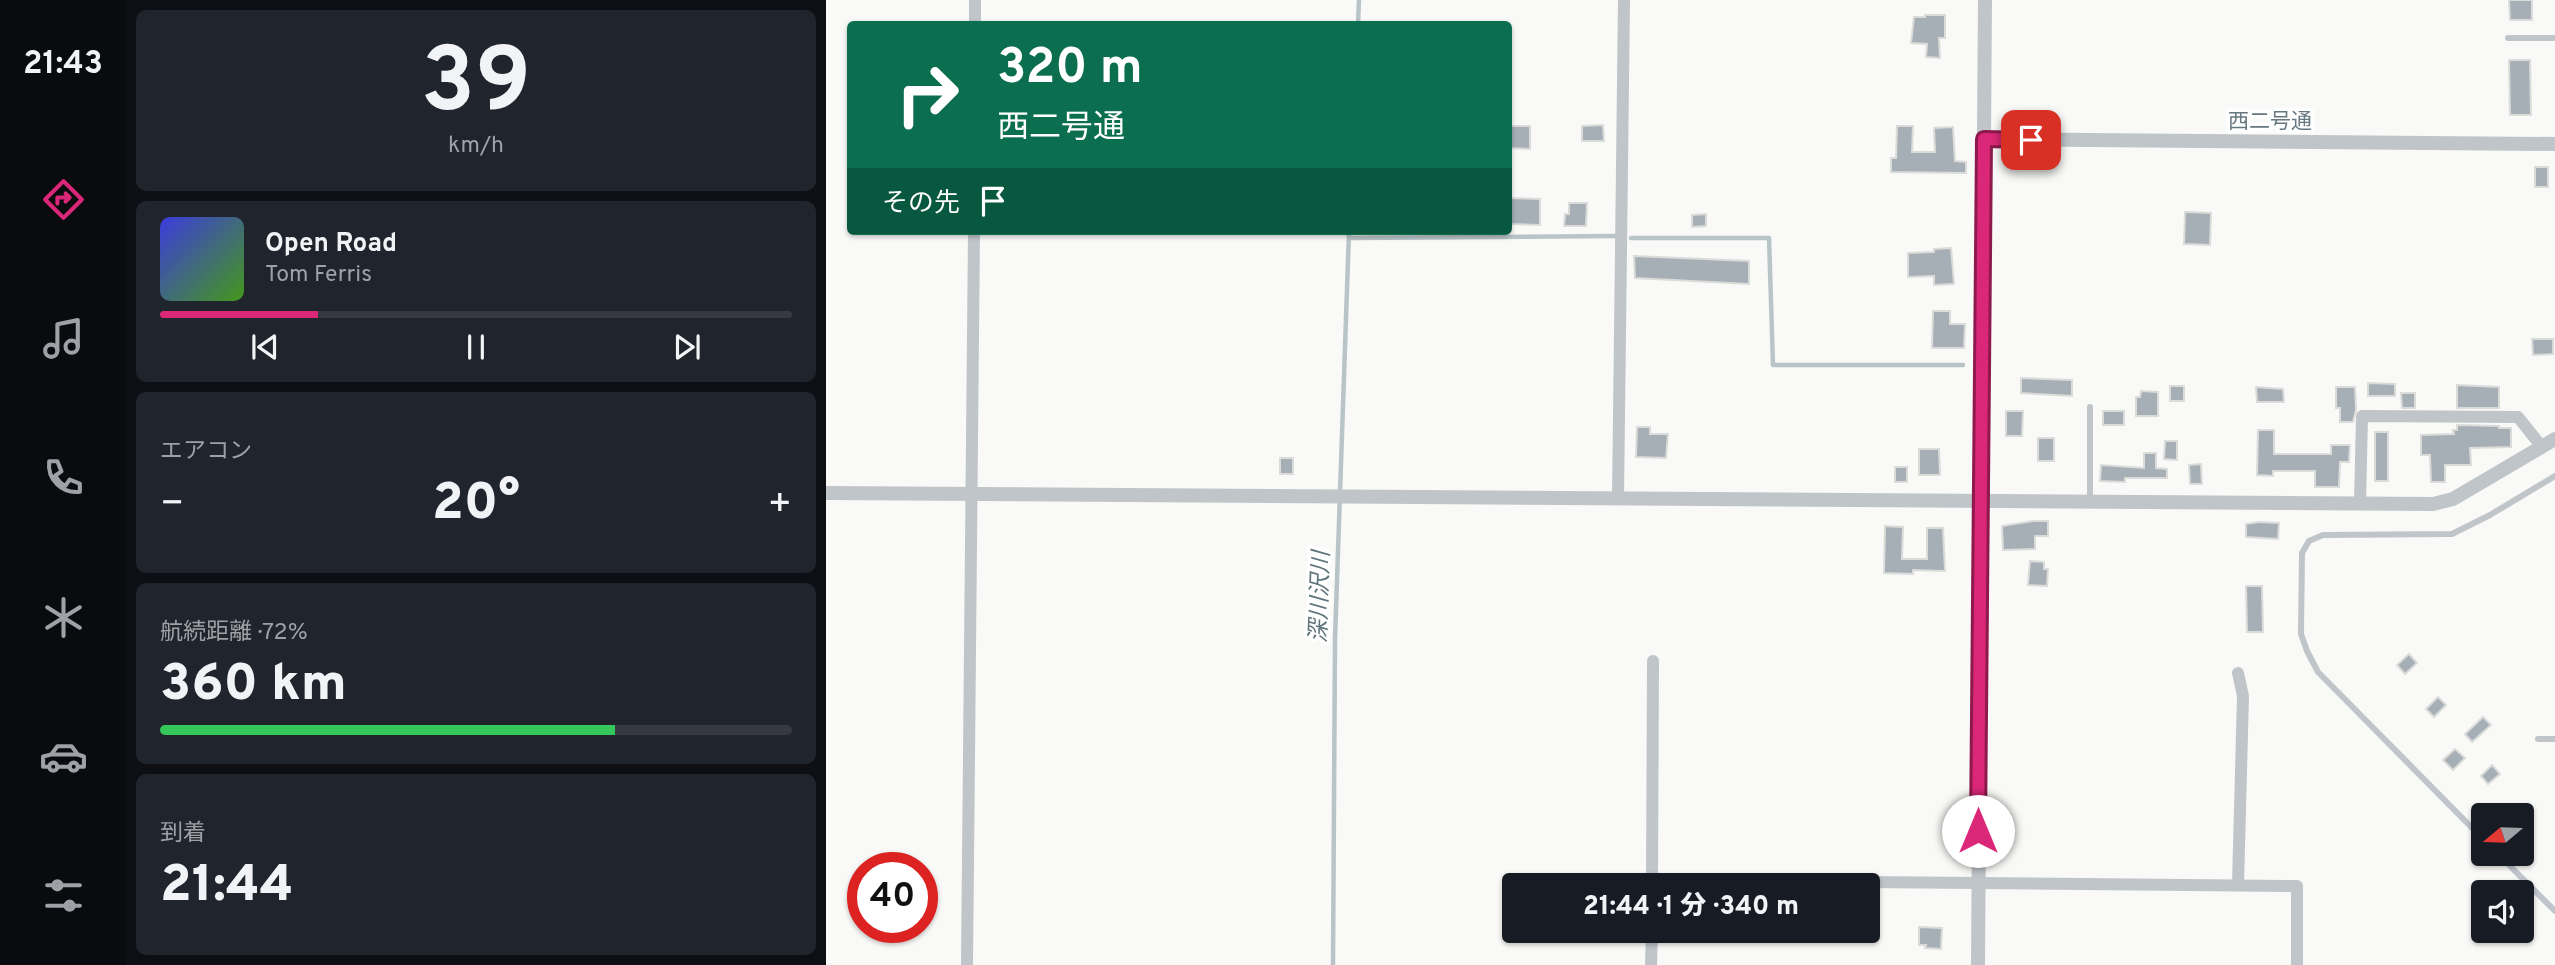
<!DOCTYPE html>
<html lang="ja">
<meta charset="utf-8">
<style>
:root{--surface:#171b24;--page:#20242c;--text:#f1f3f6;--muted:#9ea1a6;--line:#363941;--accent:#db2777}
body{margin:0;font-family:Overpass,"Noto Sans JP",sans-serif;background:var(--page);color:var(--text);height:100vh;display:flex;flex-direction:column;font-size:26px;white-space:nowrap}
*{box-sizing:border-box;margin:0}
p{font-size:23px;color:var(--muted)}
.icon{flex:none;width:38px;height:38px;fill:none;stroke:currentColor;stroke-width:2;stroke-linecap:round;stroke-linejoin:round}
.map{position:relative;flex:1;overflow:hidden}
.side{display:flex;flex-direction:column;gap:10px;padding:10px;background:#0d0f14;width:700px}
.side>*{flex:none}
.banner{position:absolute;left:21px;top:21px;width:665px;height:214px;border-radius:7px;box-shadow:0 2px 5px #0004;background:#0b6e4f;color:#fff;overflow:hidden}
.needle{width:46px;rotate:251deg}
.fabs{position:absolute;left:1645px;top:803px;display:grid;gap:14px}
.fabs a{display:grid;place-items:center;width:63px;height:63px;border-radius:7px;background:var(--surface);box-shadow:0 2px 5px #0004;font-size:35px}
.speed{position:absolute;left:21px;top:852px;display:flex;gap:14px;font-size:35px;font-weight:700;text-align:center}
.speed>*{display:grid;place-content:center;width:91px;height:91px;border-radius:50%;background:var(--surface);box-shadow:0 2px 5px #0004;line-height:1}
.speed .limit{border:10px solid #d22;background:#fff;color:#111}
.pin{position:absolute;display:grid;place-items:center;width:60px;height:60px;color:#fff;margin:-30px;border-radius:14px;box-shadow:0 4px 10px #0006}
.me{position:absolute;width:77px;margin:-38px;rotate:0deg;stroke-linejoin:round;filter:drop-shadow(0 0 5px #0008)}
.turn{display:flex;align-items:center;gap:24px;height:147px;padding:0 35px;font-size:32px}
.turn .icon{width:91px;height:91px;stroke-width:2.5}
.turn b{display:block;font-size:49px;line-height:60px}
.then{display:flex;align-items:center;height:66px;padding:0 35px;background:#0003;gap:14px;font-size:26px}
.big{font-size:52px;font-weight:800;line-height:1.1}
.side .card{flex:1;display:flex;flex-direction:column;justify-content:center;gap:10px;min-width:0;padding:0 24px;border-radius:10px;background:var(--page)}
.side .dial{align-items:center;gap:0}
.dial b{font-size:91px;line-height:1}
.song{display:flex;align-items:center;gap:21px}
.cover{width:84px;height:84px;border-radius:10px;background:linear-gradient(135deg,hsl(240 70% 55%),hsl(100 70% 35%))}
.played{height:7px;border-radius:4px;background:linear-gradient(90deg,var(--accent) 25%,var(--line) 25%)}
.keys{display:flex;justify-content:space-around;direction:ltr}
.heat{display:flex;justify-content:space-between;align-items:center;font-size:38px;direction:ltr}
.charge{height:10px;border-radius:5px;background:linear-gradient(90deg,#34c759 72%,var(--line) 0)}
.trip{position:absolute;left:676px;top:873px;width:378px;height:70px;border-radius:7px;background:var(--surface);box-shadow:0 2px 5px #0004;font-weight:800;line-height:70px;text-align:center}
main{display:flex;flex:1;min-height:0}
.tab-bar{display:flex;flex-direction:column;width:126px;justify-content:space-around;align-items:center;background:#090b0e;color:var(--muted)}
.tab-bar .icon{width:49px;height:49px}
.tab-bar .on{color:var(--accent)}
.tab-bar b{font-size:32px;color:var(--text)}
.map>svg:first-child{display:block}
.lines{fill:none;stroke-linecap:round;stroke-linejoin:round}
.stream{stroke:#b8c4c8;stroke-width:4.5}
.building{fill:#a5afb5;stroke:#dbdbda;stroke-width:2}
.service{stroke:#c0c5c9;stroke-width:6}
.minor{stroke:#c0c5c9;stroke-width:12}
.tertiary{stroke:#c0c5c9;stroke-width:14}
.route-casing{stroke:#8e194d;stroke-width:18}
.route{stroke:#db2777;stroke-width:12}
.labels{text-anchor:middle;stroke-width:7;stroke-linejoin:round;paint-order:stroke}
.street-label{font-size:21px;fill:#667781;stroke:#fff}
.water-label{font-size:23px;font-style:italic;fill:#60757b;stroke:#fff}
</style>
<main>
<nav class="tab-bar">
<b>21:43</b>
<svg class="icon on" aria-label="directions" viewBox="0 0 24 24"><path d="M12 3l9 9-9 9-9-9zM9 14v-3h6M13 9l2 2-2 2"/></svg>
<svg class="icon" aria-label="music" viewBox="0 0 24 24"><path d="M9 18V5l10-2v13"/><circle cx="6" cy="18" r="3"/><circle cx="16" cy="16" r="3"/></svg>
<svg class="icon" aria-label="phone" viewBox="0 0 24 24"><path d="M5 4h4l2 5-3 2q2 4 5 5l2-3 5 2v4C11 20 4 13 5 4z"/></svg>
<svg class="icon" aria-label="climate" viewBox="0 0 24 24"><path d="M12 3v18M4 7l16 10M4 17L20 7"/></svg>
<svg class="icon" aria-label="car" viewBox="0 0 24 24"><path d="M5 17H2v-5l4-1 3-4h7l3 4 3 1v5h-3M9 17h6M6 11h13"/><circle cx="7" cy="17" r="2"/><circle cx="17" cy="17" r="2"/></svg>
<svg class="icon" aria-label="filters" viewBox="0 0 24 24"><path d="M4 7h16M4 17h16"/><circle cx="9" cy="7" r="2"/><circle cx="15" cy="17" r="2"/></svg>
</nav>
<section class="side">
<div class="card dial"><b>39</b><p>km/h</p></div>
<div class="card">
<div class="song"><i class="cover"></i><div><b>Open Road</b><p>Tom Ferris</p></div></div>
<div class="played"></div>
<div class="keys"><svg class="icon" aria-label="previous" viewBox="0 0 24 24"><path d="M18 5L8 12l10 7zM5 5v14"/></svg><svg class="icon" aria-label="pause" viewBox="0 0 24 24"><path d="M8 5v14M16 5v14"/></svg><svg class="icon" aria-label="next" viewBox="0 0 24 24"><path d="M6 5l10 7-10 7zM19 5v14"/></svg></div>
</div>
<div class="card"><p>エアコン</p>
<div class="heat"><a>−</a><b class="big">20°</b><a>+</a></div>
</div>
<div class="card"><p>航続距離 · 72%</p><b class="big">360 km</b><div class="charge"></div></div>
<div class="card"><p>到着</p><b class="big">21:44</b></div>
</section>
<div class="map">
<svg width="1729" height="965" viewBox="0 0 1729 965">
<rect width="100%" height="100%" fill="#f9f9f7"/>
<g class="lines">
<g class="stream">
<polyline points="532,24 533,0"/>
<polyline points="523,238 789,236"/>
<polyline points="805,238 943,238 947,365 1137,365"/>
<polyline points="507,965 509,639 523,231"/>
</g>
</g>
<g class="building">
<polygon points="1683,0 1706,0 1706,20 1684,20"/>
<polygon points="1099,15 1119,15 1119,38 1113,38 1114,58 1100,57 1101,44 1085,43 1088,17 1099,17"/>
<polygon points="1683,60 1704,60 1705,115 1684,115"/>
<polygon points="777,125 778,141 756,141 756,126"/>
<polygon points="682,126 704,126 704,149 682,148"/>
<polygon points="1071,126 1087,126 1086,152 1109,152 1108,128 1127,127 1129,161 1140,162 1140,173 1065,172 1065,158 1070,158"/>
<rect x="1709" y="167" width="13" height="20"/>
<polygon points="682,198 714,199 714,225 682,224"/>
<polygon points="743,203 761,203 760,226 738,226 739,214 743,214"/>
<polygon points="1359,212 1385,213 1384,245 1358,244"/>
<polygon points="880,214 880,226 866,227 866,215"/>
<polygon points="1125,248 1128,284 1108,285 1108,276 1082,277 1082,253 1108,252 1108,249"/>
<polygon points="808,256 923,261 923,284 809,278"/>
<polygon points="1107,311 1124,311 1124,324 1139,324 1138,348 1106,348"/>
<polygon points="1706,339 1727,339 1727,354 1707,355"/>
<polygon points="1195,378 1246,380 1246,396 1195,393"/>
<polygon points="1542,383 1569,384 1569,396 1542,396"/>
<polygon points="1631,385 1673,387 1673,408 1631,408"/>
<rect x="1344" y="386" width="14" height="15"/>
<polygon points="1430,387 1457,389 1458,402 1431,402"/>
<polygon points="1510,387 1529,387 1530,410 1527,422 1514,422 1514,408 1510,408"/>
<polygon points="1315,391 1332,392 1332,416 1310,416 1310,397 1314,397"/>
<polygon points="1575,393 1589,393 1589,408 1576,408"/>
<polygon points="1180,411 1197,411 1196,436 1180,436"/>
<rect x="1277" y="411" width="21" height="14"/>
<polygon points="1631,425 1673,426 1673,428 1685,428 1685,447 1644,448 1645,465 1619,465 1619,482 1605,482 1604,455 1595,455 1595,435 1628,434 1627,430 1631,430"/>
<polygon points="811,427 824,427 824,434 842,434 840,458 810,457"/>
<polygon points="1432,430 1448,430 1448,454 1505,454 1505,445 1524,445 1523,462 1514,462 1513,487 1489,487 1489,471 1447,471 1447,476 1431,475"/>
<rect x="1549" y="432" width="13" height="49"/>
<rect x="1212" y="438" width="16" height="23"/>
<polygon points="1339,441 1351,441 1351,460 1338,459"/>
<polygon points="1093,449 1113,449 1114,475 1093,475"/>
<polygon points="1318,453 1330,453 1330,468 1341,469 1341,478 1299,478 1299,482 1274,481 1275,465 1318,468"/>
<rect x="454" y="458" width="13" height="16"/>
<polygon points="1375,464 1376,484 1364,484 1363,465"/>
<rect x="1069" y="467" width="12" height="15"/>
<polygon points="1207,521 1222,521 1222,536 1209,536 1209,549 1177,550 1176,526"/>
<polygon points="1433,522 1453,523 1452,539 1420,537 1420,524"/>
<polygon points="1059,526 1077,527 1076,559 1101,559 1101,528 1117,528 1119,571 1087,570 1087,574 1058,573"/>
<polygon points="1204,561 1218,562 1218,569 1222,569 1221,586 1202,585"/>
<polygon points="1420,586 1436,586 1437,632 1421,632"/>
<polygon points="1583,654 1591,663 1579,674 1571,665"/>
<polygon points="1612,697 1620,705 1608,717 1600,709"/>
<polygon points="1657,717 1665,725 1646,742 1639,734"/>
<polygon points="1629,749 1639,758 1627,770 1617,760"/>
<polygon points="1666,765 1674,774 1662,784 1655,776"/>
<polygon points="1093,927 1116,928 1115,949 1099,948 1100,945 1093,945"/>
</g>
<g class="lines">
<g class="service">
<polyline points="1682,38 1729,38"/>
<polyline points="1264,407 1264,500"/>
<polyline points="1712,739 1729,739"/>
<polyline points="1657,839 1492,672 1481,651 1475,634 1476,553 1483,541 1497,535 1626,534 1664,515 1729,476"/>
<polyline points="1672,854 1729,911"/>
</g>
<g class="minor">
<polyline points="149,24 149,0"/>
<polyline points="792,499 798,0"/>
<polyline points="1534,503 1536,416 1692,417 1716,447"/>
<polyline points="826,880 1471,886 1471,965"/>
<polyline points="1412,884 1417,696 1412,673"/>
<polyline points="826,885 827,661"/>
<polyline points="141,965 148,231"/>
<polyline points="825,965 826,931"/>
</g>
<g class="tertiary">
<polyline points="1158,139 1729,144"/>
<polyline points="0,493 1607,504 1627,499 1729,439"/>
<polyline points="1152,965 1159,0"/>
</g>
</g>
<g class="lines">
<defs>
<polyline id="route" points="1152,831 1158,139 1205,140"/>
</defs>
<use href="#route" class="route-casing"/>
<use href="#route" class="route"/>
</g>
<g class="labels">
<g class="street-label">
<text x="1444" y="128">西二号通</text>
</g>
<g class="water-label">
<text transform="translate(493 597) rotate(-88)" y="8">深川沢川</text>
</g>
</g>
</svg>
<div class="fabs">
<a><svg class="needle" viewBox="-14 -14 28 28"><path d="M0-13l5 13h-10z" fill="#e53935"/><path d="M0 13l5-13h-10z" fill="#9ea1a6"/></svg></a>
<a><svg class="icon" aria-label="sound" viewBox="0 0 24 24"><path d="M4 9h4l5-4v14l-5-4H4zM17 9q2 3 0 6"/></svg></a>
</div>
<div class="speed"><div class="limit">40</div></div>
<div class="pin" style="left:1205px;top:140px;background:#d93025"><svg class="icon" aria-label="arrive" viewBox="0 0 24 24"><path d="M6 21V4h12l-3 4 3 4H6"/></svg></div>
<svg class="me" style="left:1152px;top:831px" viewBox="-20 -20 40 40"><circle r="19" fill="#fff"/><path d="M0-13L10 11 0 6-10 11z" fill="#db2777"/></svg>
<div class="trip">21:44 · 1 分 · 340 m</div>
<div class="banner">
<div class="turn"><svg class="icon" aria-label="right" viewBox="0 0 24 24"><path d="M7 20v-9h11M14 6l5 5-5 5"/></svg><div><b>320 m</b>西二号通</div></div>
<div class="then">その先<svg class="icon" aria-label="arrive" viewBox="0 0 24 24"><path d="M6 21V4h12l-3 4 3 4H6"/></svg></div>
</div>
</div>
</main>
